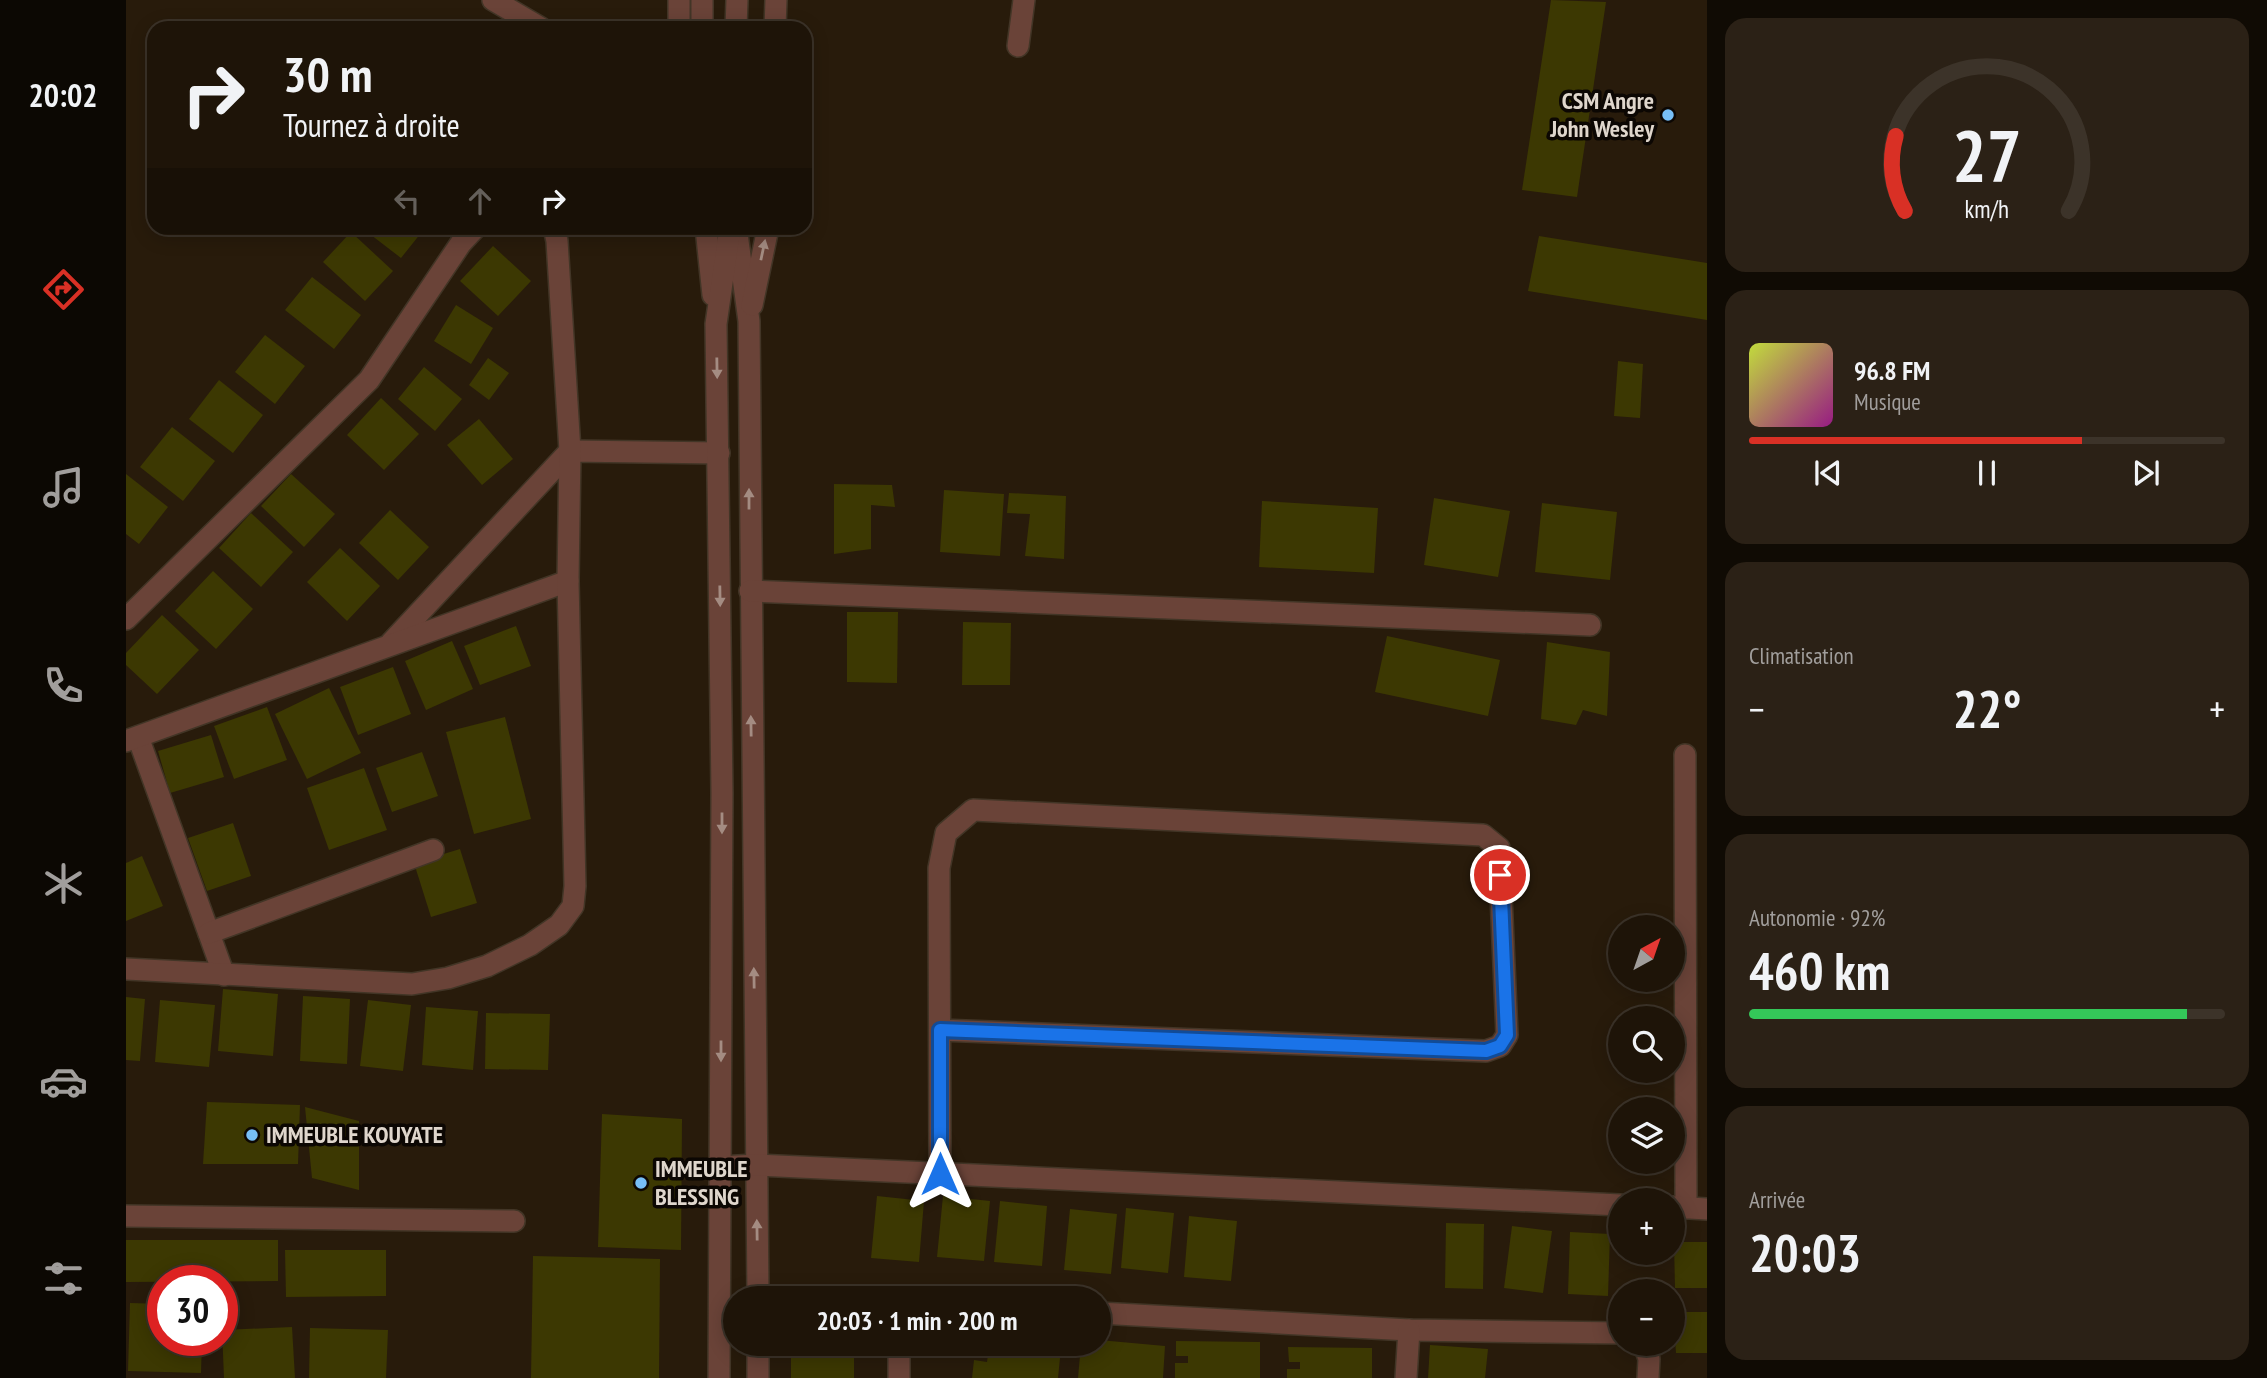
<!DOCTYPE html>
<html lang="fr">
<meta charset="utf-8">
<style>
:root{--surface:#1e1408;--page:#2b2116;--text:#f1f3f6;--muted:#a19e9c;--line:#3c3329;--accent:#d93025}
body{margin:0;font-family:"PT Sans Narrow",sans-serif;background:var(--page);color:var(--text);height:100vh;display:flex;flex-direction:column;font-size:26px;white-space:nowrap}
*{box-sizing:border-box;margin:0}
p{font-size:23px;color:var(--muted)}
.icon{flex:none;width:38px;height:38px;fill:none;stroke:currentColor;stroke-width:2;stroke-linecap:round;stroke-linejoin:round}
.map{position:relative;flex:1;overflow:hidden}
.details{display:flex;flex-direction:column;gap:18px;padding:18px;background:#100b04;width:560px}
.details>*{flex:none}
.top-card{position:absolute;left:21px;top:21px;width:665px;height:214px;border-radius:21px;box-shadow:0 4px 18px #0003,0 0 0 2px var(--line);background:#1e1408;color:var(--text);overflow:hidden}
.needle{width:46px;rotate:40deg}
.tools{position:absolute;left:1482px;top:915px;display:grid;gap:14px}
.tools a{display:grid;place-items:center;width:77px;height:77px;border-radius:50%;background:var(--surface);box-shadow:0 4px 18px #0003,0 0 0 2px var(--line);font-size:35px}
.speed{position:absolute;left:21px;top:1265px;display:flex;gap:14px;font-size:35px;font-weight:700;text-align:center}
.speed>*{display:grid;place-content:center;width:91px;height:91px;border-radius:50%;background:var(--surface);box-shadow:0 4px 18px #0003,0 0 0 2px var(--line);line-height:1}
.speed .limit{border:10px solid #d22;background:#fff;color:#111}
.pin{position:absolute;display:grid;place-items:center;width:60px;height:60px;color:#fff;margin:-30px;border:4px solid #fff;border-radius:50%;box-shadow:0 2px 7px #0007}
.me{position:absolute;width:77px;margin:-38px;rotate:0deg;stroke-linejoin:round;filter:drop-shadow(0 0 5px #0008)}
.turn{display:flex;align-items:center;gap:24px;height:147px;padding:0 21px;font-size:32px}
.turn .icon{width:91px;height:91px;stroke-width:2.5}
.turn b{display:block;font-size:49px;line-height:60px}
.lanes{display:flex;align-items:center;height:66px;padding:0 21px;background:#0003;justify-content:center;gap:35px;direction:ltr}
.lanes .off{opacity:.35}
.big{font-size:52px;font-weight:700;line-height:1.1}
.details .widget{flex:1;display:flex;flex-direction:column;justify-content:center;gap:10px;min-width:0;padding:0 24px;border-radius:21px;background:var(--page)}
.details .dial{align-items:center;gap:0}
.dial svg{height:182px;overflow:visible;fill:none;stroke:var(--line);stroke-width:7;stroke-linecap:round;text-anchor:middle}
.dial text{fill:var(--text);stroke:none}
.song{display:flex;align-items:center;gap:21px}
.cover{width:84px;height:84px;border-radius:10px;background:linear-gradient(135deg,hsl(70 70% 55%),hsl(310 70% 35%))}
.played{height:7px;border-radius:4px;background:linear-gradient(90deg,var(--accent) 70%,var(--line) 70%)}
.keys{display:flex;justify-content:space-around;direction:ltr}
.heat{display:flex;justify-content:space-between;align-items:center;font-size:38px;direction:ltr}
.charge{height:10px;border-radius:5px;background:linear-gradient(90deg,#34c759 92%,var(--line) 0)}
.trip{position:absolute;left:597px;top:1286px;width:388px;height:70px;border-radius:35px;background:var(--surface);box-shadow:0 4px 18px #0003,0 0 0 2px var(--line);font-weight:700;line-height:70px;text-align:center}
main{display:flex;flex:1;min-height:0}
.tabs{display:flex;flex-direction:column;width:126px;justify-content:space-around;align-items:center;background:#0c0803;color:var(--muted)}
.tabs .icon{width:49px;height:49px}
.tabs .current{color:var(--accent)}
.tabs b{font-size:32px;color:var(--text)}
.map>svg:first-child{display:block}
.building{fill:#3c3802}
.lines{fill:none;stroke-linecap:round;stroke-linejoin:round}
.minor-casing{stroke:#423526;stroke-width:24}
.minor{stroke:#6a4338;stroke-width:21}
.oneway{fill:#a48c82}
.route-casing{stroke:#114b97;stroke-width:18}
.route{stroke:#1a73e8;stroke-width:12}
.poi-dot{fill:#77bff7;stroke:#0c0703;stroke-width:2.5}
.labels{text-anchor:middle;stroke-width:7;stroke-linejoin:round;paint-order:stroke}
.poi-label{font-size:24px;font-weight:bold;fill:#dfd6cc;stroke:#0c0703;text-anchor:start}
</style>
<main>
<nav class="tabs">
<b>20:02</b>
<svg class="icon current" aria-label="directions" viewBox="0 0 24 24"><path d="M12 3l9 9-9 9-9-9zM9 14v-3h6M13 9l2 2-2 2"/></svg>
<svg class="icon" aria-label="music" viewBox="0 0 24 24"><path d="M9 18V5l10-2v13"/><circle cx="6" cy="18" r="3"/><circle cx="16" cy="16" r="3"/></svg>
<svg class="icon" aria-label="phone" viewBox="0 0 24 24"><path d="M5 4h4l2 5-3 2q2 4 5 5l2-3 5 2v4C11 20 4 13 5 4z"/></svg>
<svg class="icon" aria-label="climate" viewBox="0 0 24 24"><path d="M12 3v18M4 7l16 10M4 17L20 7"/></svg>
<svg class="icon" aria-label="car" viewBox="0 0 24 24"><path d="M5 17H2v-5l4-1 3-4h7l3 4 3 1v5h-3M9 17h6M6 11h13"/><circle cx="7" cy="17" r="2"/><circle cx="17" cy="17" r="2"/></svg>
<svg class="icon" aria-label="filters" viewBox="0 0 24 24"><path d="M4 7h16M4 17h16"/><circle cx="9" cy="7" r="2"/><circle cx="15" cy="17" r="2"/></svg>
</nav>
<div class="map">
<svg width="1581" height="1378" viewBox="0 0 1581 1378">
<rect width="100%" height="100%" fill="#281b0b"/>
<g class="building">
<polygon points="1425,0 1480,2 1451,197 1396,190"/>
<polygon points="236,228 299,228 275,258"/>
<polygon points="225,232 267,271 239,301 197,262"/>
<polygon points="1413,236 1581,263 1581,320 1402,291"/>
<polygon points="367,246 405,281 372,316 334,281"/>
<polygon points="186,277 235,315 208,349 159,310"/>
<polygon points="330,305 367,328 345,364 308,341"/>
<polygon points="139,335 179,366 149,404 109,372"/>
<polygon points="362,358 383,373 363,400 343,385"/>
<polygon points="1492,361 1517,364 1514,418 1488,416"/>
<polygon points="298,367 336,399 309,431 272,399"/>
<polygon points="93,380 137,415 107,453 63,419"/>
<polygon points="255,398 293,434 258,470 221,435"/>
<polygon points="353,419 387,459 356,485 321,445"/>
<polygon points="46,427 89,461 57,501 14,467"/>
<polygon points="0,474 42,507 13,544 0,534"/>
<polygon points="165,474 209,514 178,547 135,506"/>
<polygon points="708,484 766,485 769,507 745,505 745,549 708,554"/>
<polygon points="818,490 878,494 874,556 814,552"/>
<polygon points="883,493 940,496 938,559 899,556 904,514 881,513"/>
<polygon points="1308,498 1384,511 1372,577 1298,565"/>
<polygon points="1136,501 1252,508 1248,573 1133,567"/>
<polygon points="1416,503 1491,512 1484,580 1409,572"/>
<polygon points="264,510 303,547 272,580 233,543"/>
<polygon points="125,513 167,552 135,587 93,548"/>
<polygon points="214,548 254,586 221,621 181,582"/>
<polygon points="87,571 127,609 90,649 49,611"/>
<polygon points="721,612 772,612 771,683 721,682"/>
<polygon points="36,615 73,650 31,694 0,665 0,653"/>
<polygon points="837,622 885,623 884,685 836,685"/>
<polygon points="390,626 405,666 354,685 338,646"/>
<polygon points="1261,636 1374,660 1362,716 1249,692"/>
<polygon points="326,641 347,689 300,710 279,661"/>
<polygon points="1421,642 1484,652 1481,716 1457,710 1450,725 1415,719"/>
<polygon points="267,667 285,714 232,735 214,687"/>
<polygon points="203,688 235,753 181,779 149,714"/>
<polygon points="141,707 161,760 108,779 88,726"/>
<polygon points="379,717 405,819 348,834 320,732"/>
<polygon points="85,735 98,777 44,793 32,751"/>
<polygon points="296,752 312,796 266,812 250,768"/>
<polygon points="238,768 261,830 203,850 181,788"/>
<polygon points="107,823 125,876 81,891 62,838"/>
<polygon points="334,849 351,903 305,917 288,863"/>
<polygon points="16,856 37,906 0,921 0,863"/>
<polygon points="97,989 152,994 147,1056 92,1051"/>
<polygon points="177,996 224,999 221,1064 174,1061"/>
<polygon points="0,997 19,999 14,1061 0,1060"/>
<polygon points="34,1000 89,1005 83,1067 29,1062"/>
<polygon points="242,1000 285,1005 277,1071 234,1066"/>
<polygon points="300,1007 352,1011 347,1070 296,1065"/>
<polygon points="360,1013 424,1014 422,1070 359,1069"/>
<polygon points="81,1102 174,1105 172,1164 77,1164"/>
<polygon points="179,1107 233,1121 233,1190 186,1178"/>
<polygon points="476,1114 556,1119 555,1250 472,1247"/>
<polygon points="751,1196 798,1201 793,1262 745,1258"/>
<polygon points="817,1196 864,1201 858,1261 811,1257"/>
<polygon points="874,1201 921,1206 916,1266 868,1262"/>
<polygon points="1000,1208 1048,1213 1042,1273 995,1268"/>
<polygon points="944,1209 991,1214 985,1274 938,1270"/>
<polygon points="1063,1216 1111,1221 1105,1281 1058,1277"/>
<polygon points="1320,1223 1358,1224 1357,1289 1319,1288"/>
<polygon points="1386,1226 1426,1231 1417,1293 1378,1288"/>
<polygon points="1444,1232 1484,1234 1482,1296 1442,1294"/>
<polygon points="0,1240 152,1240 152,1281 0,1282"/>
<polygon points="1548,1242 1581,1242 1581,1288 1549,1288"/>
<polygon points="159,1250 260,1250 260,1296 160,1297"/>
<polygon points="407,1256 534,1259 533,1378 405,1378"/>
<polygon points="4,1303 37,1304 37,1340 76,1340 75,1373 2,1371"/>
<polygon points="1547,1312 1581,1312 1581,1353 1550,1353"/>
<polygon points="166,1327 169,1378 98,1378 96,1330"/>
<polygon points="184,1328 262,1330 260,1378 183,1378"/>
<polygon points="973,1340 1039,1346 1037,1378 952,1378 955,1344 973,1344"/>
<polygon points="1050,1341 1134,1342 1134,1378 1049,1378 1049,1363 1062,1363 1062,1356 1050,1356"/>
<polygon points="851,1344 935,1348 932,1378 846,1378 848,1360 861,1362 862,1355 850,1353"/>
<polygon points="1304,1345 1362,1349 1359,1378 1302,1378"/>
<polygon points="665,1347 728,1348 728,1378 665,1378"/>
<polygon points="1162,1347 1246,1348 1246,1378 1161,1378 1161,1369 1174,1369 1174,1362 1163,1362"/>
</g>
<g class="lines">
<defs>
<g id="minor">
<polyline points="367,0 415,28"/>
<polyline points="553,0 553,28"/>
<polyline points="576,28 576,0"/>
<polyline points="610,28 611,0"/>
<polyline points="649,28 650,0"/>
<polyline points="892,46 898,0"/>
<polyline points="580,228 587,295"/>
<polyline points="611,234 623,321 632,1298"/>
<polyline points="626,305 642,228"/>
<polyline points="624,591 1464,625"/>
<polyline points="0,619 243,380 335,243 349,228"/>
<polyline points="265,643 444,451 593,453"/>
<polyline points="12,737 98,975"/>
<polyline points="0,741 442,581"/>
<polyline points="1559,755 1560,1208"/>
<polyline points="83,933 307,850"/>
<polyline points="0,969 286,984 322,978 361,966 404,945 433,925 447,906 449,886 442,581 444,451 431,241 428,228"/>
<polyline points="814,1030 1360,1051 1374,1046 1381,1035 1373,848 1357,835 847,810 820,833 813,868 814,1174"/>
<polyline points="594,1167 630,1165 1494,1205"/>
<polyline points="1547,1207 1581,1209"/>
<polyline points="0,1216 388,1221"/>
<polyline points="973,1313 1283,1330 1494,1333"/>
<polyline points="632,1344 632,1378"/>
<polyline points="1518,1344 1523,1359 1522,1378"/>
<polyline points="593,1378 596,793 590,324 604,228"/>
<polyline points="773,1378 773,1344"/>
<polyline points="1280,1378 1283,1330"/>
</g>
</defs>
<use href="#minor" class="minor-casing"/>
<use href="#minor" class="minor"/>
</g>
<defs><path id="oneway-solid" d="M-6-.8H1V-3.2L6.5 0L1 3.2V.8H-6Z" transform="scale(1.75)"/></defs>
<g class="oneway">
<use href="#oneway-solid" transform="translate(637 250) rotate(-78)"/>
<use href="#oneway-solid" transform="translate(591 368) rotate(89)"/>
<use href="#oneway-solid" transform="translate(623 499) rotate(-90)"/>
<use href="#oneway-solid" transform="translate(594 596) rotate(89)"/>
<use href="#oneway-solid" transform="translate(625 726) rotate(-91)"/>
<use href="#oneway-solid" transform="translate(596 823) rotate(90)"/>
<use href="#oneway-solid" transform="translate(628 978) rotate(-91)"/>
<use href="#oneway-solid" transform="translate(595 1051) rotate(90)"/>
<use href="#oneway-solid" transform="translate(631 1230) rotate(-91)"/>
</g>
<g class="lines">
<defs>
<polyline id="route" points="814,1174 814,1030 1360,1051 1374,1046 1381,1035 1374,875"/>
</defs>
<use href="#route" class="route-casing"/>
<use href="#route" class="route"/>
</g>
<g class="poi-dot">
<circle cx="1542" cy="115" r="7"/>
<circle cx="126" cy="1135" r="7"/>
<circle cx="515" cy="1183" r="7"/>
</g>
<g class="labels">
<g class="poi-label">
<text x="1528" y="109" text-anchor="end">CSM Angre<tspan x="1528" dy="28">John Wesley</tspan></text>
<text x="140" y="1143">IMMEUBLE KOUYATE</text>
<text x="529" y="1177">IMMEUBLE<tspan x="529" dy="28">BLESSING</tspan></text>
</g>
</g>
</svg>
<div class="tools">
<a><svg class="needle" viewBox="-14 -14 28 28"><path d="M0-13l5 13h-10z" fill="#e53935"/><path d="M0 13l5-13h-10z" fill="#a19e9c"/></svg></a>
<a><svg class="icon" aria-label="search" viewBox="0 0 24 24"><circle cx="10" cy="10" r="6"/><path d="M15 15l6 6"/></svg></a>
<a><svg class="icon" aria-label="layers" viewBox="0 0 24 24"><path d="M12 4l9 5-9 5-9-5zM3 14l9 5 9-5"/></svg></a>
<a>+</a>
<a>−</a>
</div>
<div class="speed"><div class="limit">30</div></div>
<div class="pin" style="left:1374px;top:875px;background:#d93025"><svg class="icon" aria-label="arrive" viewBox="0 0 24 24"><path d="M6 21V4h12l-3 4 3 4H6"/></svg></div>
<svg class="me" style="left:814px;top:1174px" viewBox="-20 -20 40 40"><path d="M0-17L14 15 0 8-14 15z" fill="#1a73e8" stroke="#fff" stroke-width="4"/></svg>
<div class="trip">20:03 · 1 min · 200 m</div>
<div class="top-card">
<div class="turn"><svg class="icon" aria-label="right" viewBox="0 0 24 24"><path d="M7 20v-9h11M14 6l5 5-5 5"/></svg><div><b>30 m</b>Tournez à droite</div></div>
<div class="lanes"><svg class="icon off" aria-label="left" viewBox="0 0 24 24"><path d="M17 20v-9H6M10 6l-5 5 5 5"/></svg><svg class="icon off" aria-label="ahead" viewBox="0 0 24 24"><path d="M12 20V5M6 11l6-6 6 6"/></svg><svg class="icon" aria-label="right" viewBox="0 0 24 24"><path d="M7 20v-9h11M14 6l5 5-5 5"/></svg></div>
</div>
</div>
<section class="details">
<div class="widget dial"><svg viewBox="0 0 100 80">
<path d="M14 69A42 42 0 1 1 86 69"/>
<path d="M14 69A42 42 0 0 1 10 36" stroke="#d93025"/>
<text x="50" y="56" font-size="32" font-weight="700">27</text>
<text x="50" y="72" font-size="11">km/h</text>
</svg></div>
<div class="widget">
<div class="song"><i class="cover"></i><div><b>96.8 FM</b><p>Musique</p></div></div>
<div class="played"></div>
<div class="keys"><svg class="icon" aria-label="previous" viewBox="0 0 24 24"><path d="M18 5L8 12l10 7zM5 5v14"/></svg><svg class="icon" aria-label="pause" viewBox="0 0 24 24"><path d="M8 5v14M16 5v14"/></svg><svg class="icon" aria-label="next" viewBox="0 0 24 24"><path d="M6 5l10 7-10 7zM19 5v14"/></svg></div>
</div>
<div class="widget"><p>Climatisation</p>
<div class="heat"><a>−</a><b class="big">22°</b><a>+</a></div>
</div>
<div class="widget"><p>Autonomie · 92%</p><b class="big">460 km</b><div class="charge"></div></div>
<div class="widget"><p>Arrivée</p><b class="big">20:03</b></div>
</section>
</main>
